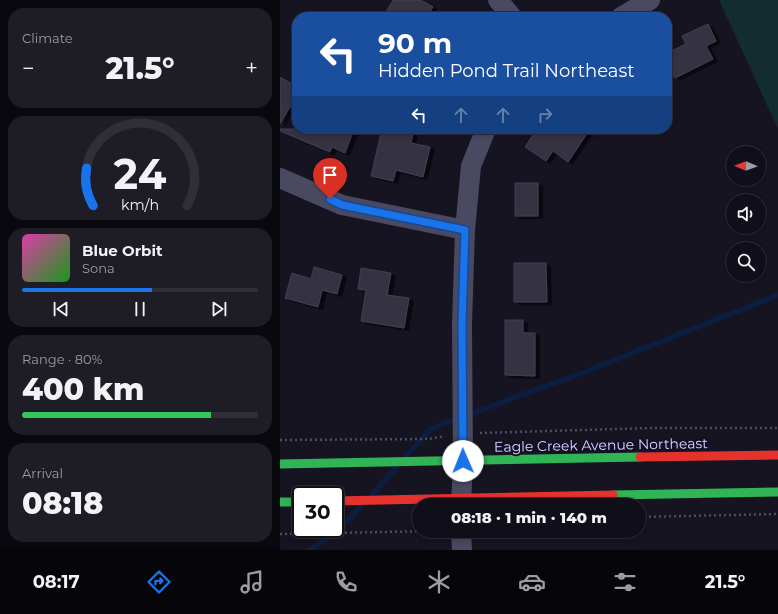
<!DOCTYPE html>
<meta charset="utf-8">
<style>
:root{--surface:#100f19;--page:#1e1d26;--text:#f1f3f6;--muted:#9c9ca2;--line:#302f38;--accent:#1a73e8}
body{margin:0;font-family:Montserrat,sans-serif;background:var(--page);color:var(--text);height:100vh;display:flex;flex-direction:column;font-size:15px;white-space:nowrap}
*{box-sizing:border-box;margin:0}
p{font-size:13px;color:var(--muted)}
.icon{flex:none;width:22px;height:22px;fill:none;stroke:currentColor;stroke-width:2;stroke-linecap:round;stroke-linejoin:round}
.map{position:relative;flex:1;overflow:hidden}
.sheet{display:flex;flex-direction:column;gap:8px;padding:8px;background:#09080e;width:280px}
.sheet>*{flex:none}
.top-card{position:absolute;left:12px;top:12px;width:380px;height:122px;border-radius:16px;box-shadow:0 2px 6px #0003,0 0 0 1px var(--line);background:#1a4fa0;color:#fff;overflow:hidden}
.needle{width:26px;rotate:271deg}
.buttons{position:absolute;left:446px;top:146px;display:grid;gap:8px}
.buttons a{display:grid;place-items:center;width:40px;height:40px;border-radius:50%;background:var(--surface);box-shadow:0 2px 6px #0003,0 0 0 1px var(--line);font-size:20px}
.speed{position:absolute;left:12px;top:486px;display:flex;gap:8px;font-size:20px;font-weight:700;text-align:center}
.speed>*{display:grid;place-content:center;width:52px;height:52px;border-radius:50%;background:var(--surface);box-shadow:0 2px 6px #0003,0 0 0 1px var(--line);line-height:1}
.speed .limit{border:2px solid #111;border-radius:6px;background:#fff;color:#111}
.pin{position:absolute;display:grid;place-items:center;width:34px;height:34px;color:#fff;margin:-41px -17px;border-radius:50% 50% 50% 0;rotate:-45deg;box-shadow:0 0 4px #0007}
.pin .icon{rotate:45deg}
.me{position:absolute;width:44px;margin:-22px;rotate:359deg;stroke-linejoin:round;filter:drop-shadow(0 0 3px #0008)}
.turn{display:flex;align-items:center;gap:14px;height:84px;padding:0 20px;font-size:18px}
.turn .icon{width:52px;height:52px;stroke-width:2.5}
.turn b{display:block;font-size:28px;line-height:34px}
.lanes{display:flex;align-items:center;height:38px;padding:0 20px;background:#0003;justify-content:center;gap:20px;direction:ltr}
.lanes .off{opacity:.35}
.big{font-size:30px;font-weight:800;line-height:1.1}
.sheet .widget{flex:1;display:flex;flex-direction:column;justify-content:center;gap:6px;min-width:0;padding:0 14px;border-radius:16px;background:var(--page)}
.sheet .dial{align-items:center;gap:0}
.dial svg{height:104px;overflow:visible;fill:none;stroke:var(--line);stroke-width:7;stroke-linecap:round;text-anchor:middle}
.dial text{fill:var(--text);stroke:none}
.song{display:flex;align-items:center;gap:12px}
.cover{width:48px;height:48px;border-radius:6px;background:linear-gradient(135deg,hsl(320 70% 55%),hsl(120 70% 35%))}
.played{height:4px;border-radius:2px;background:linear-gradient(90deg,var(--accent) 55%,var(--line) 55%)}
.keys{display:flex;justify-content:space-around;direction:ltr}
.heat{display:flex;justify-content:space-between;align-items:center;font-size:22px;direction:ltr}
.charge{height:6px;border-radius:3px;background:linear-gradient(90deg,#34c759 80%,var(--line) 0)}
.trip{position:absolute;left:132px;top:498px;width:234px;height:40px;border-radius:20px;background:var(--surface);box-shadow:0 2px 6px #0003,0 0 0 1px var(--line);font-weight:800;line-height:40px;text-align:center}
.menu{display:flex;height:64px;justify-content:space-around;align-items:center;background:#06060a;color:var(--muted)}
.menu .icon{width:28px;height:28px}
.menu .selected{color:var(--accent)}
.menu b{font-size:18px;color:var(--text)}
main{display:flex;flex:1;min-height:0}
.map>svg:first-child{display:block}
.green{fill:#132c2d}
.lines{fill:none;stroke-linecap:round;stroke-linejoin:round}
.stream{stroke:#0b1e41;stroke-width:5.5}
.building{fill:#343243;stroke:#433f54;filter:url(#shadow)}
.path{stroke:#44505f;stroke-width:2.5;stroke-dasharray:2 3;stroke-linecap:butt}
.street{stroke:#4a4962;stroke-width:20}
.fast{stroke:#30b455;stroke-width:9}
.jam{stroke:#e5322d;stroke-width:9}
.route-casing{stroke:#114b97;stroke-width:10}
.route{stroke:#1a73e8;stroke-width:7}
.labels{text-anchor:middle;stroke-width:4;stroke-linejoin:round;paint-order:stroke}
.street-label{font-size:14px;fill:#d9d4ff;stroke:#130f26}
</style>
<main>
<section class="sheet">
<div class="widget"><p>Climate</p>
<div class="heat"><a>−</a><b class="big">21.5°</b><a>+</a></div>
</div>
<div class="widget dial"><svg viewBox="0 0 100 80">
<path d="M14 69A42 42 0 1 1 86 69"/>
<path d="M14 69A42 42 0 0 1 9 40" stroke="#1a73e8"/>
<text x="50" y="56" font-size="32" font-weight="700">24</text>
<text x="50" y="72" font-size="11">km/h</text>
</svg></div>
<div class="widget">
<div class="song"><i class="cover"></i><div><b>Blue Orbit</b><p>Sona</p></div></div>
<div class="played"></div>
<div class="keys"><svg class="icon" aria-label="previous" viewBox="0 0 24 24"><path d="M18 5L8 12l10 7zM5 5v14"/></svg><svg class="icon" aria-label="pause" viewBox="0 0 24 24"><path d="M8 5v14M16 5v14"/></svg><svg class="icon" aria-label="next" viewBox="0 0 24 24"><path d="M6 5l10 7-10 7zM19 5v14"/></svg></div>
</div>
<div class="widget"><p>Range · 80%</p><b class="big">400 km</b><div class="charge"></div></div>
<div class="widget"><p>Arrival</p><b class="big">08:18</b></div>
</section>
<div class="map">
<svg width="498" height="550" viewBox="0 0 498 550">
<defs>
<filter id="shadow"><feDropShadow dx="4.5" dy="2.5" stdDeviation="0" flood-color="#0009"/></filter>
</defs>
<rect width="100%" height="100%" fill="#161421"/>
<polygon class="green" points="439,0 498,0 498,129"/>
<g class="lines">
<g class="stream">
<polyline points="187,415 302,373 498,295"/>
<polyline points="127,455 152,428 179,418"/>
<polyline points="92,494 116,468"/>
<polyline points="29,550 58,532 81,506"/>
</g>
</g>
<g class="building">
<polygon points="113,0 141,0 153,7 147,17 103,17"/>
<polygon points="428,24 436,41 426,46 433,59 395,78 387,62 387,53 406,44 402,36"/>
<polygon points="0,77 17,87 17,95 0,124"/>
<polygon points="0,129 74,129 65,153 52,147 50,152 0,131"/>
<polygon points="102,129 117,129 133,133 131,143 150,147 143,177 116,170 113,181 91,176"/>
<polygon points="257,129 310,129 288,162 273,151 266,161 245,147"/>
<rect x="235" y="183" width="23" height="33"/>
<polygon points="234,263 266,263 267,302 234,302"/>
<polygon points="34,267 62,275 57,294 42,290 38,307 5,298 12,273 31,279"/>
<polygon points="81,268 111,273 107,295 129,298 124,328 81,321 86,290 78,289"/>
<polygon points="225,320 243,320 243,333 255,333 255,376 225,375"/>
</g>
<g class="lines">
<g class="path">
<polyline points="200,433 372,428 498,428"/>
<polyline points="0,440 149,439 165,436"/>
<polyline points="359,517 498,514"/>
<polyline points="0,534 155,531"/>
</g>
<g class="street">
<polyline points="218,0 232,17"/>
<polyline points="341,17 370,0"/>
<polyline points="0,178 62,205 185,230"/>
<polyline points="181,505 183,461 182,324 185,230 191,166 206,129"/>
<polyline points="181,531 182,550"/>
</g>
<g class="fast">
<polyline points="0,464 360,457"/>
<polyline points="333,495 498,492"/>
<polyline points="0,502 21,502"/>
</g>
<g class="jam">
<polyline points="360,457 498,455"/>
<polyline points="55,501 333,495"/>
</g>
</g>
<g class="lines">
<defs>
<polyline id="route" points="50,199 62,205 185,230 182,324 183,461"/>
</defs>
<use href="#route" class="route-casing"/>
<use href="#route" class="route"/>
</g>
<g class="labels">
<g class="street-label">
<text transform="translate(321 445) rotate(-1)" y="5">Eagle Creek Avenue Northeast</text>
</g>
</g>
</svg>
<div class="buttons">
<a><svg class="needle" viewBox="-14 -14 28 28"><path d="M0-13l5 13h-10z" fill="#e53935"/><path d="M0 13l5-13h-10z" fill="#9c9ca2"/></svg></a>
<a><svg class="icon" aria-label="sound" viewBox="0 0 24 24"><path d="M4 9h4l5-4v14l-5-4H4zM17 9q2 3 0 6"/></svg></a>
<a><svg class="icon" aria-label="search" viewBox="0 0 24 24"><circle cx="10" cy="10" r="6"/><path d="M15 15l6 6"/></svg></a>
</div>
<div class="speed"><div class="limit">30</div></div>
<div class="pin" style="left:50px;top:199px;background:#d93025"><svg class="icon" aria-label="arrive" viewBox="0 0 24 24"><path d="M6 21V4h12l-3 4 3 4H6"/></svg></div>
<svg class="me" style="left:183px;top:461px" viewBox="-20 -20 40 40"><circle r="19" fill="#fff"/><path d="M0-13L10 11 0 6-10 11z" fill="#1a73e8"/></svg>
<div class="trip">08:18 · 1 min · 140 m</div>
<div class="top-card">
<div class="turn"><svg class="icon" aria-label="left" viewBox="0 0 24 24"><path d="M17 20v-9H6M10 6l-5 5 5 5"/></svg><div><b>90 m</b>Hidden Pond Trail Northeast</div></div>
<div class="lanes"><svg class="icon" aria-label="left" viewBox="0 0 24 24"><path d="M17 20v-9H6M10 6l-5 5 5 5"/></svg><svg class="icon off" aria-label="ahead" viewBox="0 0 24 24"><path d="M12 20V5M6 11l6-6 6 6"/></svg><svg class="icon off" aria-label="ahead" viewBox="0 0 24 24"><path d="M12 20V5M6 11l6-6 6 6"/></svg><svg class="icon off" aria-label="right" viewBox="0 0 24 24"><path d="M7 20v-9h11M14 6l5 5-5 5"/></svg></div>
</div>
</div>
</main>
<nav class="menu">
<b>08:17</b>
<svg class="icon selected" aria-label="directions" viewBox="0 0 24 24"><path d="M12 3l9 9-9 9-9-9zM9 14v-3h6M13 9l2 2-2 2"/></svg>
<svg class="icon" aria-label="music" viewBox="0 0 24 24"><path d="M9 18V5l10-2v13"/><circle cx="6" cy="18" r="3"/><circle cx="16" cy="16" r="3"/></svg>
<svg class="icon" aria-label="phone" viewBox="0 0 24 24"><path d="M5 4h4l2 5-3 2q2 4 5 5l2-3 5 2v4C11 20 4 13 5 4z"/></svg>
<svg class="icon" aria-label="climate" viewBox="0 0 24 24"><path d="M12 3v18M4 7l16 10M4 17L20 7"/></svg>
<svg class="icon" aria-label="car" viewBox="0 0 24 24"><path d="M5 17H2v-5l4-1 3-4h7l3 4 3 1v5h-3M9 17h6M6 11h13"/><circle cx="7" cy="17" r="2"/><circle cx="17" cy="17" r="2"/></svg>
<svg class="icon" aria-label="filters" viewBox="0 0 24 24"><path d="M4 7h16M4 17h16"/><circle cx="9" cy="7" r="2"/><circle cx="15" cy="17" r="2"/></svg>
<b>21.5°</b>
</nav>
